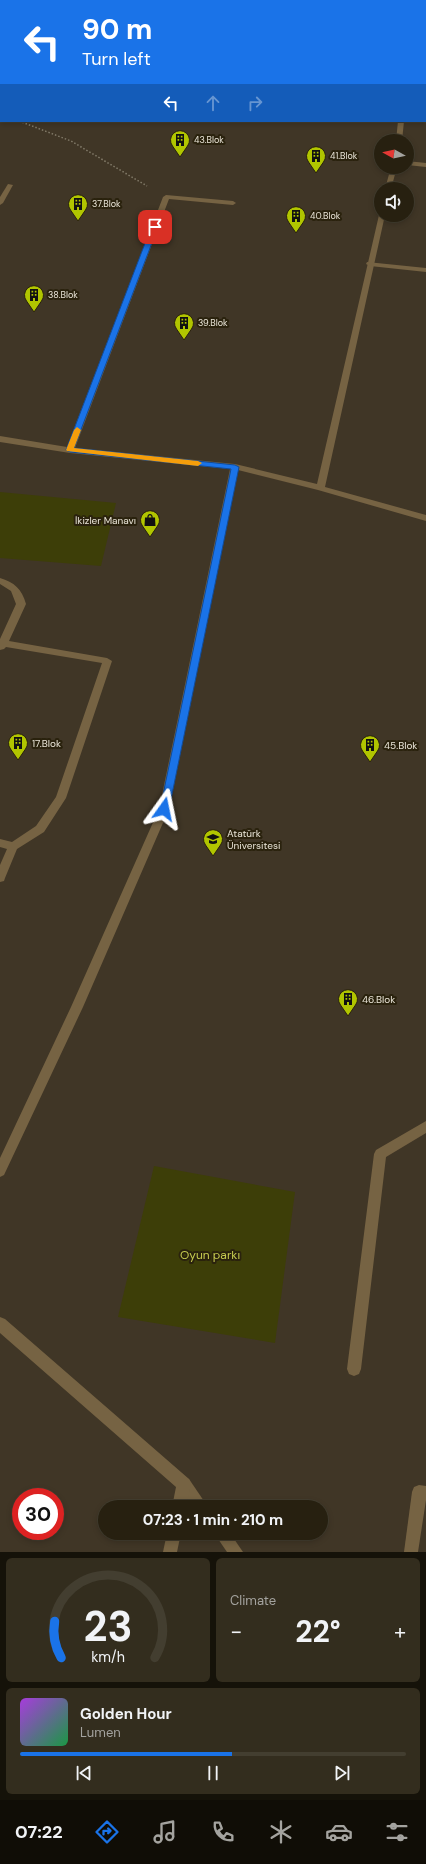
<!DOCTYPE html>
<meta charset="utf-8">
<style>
:root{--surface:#272010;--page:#332d1e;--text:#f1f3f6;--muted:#a4a39f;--line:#433e30;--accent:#1a73e8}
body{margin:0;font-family:"DM Sans",sans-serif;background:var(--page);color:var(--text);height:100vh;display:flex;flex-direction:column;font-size:15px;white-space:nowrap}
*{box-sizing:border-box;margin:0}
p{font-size:13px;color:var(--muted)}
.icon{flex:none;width:22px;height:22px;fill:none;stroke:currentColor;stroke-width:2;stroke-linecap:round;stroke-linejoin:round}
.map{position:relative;height:1552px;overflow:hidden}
.sheet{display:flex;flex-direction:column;gap:6px;padding:6px;background:#151209;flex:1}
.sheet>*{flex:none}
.top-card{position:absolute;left:0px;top:0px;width:426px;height:122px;box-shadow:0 2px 6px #0003,0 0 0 1px var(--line);background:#1a73e8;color:#fff;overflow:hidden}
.needle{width:26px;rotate:278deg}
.fabs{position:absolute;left:374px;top:134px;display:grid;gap:8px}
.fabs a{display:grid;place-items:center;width:40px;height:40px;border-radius:50%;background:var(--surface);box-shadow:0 2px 6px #0003,0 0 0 1px var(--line);font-size:20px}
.speed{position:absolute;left:12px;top:1488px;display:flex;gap:8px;font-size:20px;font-weight:700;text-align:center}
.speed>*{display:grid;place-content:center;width:52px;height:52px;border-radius:50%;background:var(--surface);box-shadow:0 2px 6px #0003,0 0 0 1px var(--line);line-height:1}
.speed .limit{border:6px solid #d22;background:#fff;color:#111}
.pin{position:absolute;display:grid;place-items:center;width:34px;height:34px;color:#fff;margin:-17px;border-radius:8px;box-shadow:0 2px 6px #0006}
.me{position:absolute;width:44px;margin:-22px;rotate:12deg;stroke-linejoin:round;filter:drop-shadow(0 0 3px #0008)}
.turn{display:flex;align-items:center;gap:14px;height:84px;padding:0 16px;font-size:18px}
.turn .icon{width:52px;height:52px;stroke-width:2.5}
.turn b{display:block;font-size:28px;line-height:34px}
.lanes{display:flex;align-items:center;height:38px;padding:0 16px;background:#0003;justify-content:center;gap:20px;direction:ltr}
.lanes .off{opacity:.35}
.big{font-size:30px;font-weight:700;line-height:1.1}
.sheet .tile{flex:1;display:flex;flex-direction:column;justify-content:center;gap:6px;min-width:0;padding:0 14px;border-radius:6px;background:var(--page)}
.sheet .dial{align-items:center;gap:0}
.dial svg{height:104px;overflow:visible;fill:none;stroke:var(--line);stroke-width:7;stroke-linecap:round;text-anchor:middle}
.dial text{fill:var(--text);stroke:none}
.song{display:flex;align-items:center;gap:12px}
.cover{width:48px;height:48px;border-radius:6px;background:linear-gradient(135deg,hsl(280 70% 55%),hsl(140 70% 35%))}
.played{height:4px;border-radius:2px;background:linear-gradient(90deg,var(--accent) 55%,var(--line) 55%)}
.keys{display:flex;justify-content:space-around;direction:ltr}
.heat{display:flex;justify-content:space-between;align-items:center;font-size:22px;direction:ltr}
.sheet .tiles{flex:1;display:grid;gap:6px;grid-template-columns:1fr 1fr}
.tile:last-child{grid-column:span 2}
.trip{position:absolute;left:98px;top:1500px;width:230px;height:40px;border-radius:20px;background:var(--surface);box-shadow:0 2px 6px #0003,0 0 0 1px var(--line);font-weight:700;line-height:40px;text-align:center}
.dock{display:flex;height:64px;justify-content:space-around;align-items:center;background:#100d06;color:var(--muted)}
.dock .icon{width:28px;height:28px}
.dock .active{color:var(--accent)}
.dock b{font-size:18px;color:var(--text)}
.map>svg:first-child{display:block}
.education{fill:#403626;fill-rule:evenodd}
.green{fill:#3d3e08}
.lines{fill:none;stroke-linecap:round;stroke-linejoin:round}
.path{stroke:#827b69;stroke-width:1.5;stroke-dasharray:1.5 2;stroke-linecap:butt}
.service{fill:#766343;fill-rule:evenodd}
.minor{fill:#766343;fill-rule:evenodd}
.route{fill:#1a73e8;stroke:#114b97}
.slow{fill:#f59e0b}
.labels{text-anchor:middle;stroke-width:4;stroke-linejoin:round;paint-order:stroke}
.far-poi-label{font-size:9px;fill:#eae5d8;stroke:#2a220d;text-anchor:start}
.poi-label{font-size:10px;fill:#eae5d8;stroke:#2a220d;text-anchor:start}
.near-park-label{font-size:12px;fill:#c6cb4f;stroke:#2a220d}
</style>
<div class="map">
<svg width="426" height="1552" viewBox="0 0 426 1552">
<rect width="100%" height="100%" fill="#342b16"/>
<path class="education" d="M0,0h426v1552h-426zM1,1h424v120h-424zM381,141h26v26h-26zM381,189h26v26h-26zM21,1497h34v34h-34zM105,1507h216v26h-216z"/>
<g class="green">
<polygon points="0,492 116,503 101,566 0,558"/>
<polygon points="154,1166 295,1192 275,1343 118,1317"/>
</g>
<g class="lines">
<polyline class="path" points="19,121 71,141 147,186"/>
<g class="service">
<rect x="425" y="65" width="1" height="4"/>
<polygon points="407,161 426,163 426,167 407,165"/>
<polygon points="8,184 13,185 3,203 0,205 0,197"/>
<polygon points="367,262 426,268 426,272 370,266 366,264"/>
<path d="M0,578c14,4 22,11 26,26l-17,37 98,17 5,3 -46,137 -22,34 -27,17 -12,29 -1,3 -4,1v-17l7,-16 -7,-2v-8l12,3 24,-16 20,-29 46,-134 -96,-16 -2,2 -4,1v-11l16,-35 -5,-13 -11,-7z"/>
<polygon points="184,1477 189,1479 208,1507 192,1507 177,1484 179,1479"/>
<polygon points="419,1485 426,1486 426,1500 418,1552 404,1552 412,1492 414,1487"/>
<polygon points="214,1533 230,1533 243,1552 227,1552"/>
</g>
<g class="minor">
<rect x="30" y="0" width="6" height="1"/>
<rect x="0" y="30" width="1" height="4"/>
<rect x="0" y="78" width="1" height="4"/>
<polygon points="398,121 404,121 402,141 396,141"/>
<polygon points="391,167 397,167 391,189 385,189"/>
<polygon points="166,195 233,201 236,203 233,205 169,199 75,448 235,464 317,484 379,215 381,213 381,215 385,215 325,487 426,515 426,521 318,490 238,470 169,809 83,1007 4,1175 0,1177 0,1158 71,1007 159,809 230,469 70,453 0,442 0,436 67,447 163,197"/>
<polygon points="426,1121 426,1133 386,1157 361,1369 359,1374 354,1376 349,1374 347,1369 374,1154 376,1150"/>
<polygon points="0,1317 5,1319 189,1479 191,1484 186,1507 172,1507 176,1487 0,1333"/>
<polygon points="167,1533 181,1533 177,1552 163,1552"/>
</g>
</g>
<polygon class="route" points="152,225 158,227 74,448 235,465 239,467 169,809 164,813 160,809 231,469 70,452 66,450"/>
<polygon class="slow" points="77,427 81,430 74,448 198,461 202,463 198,466 67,451 66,450 74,430"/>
<defs>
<symbol id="building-pin" viewBox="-11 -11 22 30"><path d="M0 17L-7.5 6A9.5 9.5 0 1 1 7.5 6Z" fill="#b1c500" stroke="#2a220d"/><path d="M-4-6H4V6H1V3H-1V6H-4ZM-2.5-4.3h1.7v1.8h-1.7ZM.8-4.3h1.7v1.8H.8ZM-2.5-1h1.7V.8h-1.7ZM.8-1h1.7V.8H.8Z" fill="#111"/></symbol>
<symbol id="shop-pin" viewBox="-11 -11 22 30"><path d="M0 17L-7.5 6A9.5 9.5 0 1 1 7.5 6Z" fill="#b1c500" stroke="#2a220d"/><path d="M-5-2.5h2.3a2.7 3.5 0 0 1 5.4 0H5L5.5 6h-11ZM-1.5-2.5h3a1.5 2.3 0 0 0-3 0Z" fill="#111"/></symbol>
<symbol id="university-pin" viewBox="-11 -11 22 30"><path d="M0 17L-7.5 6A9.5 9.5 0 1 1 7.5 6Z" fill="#b1c500" stroke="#2a220d"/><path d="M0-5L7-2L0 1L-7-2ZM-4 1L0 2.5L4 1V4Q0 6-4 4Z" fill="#111"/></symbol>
</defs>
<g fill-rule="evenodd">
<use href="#building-pin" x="169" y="129" width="22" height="30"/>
<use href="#building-pin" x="305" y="145" width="22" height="30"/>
<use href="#building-pin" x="67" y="193" width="22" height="30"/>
<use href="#building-pin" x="285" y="205" width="22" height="30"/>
<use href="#building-pin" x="23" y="284" width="22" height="30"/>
<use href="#building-pin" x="173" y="312" width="22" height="30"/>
<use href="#shop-pin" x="139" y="509" width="22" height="30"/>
<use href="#building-pin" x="7" y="732" width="22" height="30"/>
<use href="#building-pin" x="359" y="734" width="22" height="30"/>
<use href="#university-pin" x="202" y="828" width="22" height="30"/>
<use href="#building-pin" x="337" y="988" width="22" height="30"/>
</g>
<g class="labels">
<g class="far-poi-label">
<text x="194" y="143">43.Blok</text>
<text x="330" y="159">41.Blok</text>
<text x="92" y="207">37.Blok</text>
<text x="310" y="219">40.Blok</text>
<text x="48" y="298">38.Blok</text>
<text x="198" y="326">39.Blok</text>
</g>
<g class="poi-label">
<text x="136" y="524" text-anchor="end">İkizler Manavı</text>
<text x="32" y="747">17.Blok</text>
<text x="384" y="749">45.Blok</text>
<text x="227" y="837">Atatürk<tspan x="227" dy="12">Üniversitesi</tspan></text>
<text x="362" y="1003">46.Blok</text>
</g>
<g class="near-park-label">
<text x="210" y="1259">Oyun parkı</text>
</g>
</g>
</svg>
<div class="fabs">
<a><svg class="needle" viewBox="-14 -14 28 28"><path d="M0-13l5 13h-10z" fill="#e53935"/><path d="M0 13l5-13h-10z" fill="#a4a39f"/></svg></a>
<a><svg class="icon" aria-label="sound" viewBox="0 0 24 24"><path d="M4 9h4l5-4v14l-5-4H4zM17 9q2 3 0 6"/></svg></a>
</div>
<div class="speed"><div class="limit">30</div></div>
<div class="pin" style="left:155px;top:227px;background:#d93025"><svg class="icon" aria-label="arrive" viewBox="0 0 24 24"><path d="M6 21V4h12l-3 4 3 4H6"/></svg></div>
<svg class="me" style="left:164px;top:809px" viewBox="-20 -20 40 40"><path d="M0-17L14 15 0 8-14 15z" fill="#1a73e8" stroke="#fff" stroke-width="4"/></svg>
<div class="trip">07:23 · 1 min · 210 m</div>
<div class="top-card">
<div class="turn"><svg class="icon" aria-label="left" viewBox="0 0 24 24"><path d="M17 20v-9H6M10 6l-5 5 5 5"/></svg><div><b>90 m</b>Turn left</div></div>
<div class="lanes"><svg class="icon" aria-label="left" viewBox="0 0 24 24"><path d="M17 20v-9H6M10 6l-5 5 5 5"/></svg><svg class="icon off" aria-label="ahead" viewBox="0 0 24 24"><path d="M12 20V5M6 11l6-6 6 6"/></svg><svg class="icon off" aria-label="right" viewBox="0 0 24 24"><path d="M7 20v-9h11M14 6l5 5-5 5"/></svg></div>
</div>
</div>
<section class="sheet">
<div class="tiles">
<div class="tile dial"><svg viewBox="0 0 100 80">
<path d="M14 69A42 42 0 1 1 86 69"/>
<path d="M14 69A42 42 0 0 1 9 41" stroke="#1a73e8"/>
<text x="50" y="56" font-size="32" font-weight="700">23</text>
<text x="50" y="72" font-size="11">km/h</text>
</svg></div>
<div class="tile"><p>Climate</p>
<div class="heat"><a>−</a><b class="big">22°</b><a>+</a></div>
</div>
<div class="tile">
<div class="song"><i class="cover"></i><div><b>Golden Hour</b><p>Lumen</p></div></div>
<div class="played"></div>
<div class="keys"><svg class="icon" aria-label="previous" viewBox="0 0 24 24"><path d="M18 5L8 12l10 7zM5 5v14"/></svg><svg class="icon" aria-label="pause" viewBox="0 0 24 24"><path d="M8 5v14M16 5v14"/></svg><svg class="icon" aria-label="next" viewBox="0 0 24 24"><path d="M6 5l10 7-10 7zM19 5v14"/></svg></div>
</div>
</div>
</section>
<nav class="dock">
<b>07:22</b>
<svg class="icon active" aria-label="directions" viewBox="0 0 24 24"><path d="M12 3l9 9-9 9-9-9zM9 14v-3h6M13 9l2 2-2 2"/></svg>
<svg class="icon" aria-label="music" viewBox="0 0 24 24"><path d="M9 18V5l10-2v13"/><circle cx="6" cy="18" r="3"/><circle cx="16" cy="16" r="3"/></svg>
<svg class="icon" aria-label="phone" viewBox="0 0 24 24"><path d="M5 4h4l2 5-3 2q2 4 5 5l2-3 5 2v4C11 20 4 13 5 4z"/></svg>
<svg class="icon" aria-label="climate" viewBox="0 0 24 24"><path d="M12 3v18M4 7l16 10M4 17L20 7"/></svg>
<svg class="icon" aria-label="car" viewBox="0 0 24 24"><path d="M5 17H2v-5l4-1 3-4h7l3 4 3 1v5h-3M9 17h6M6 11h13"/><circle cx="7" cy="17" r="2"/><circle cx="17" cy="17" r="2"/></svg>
<svg class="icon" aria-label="filters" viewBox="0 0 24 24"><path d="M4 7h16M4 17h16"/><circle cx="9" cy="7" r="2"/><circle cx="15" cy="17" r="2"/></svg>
</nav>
